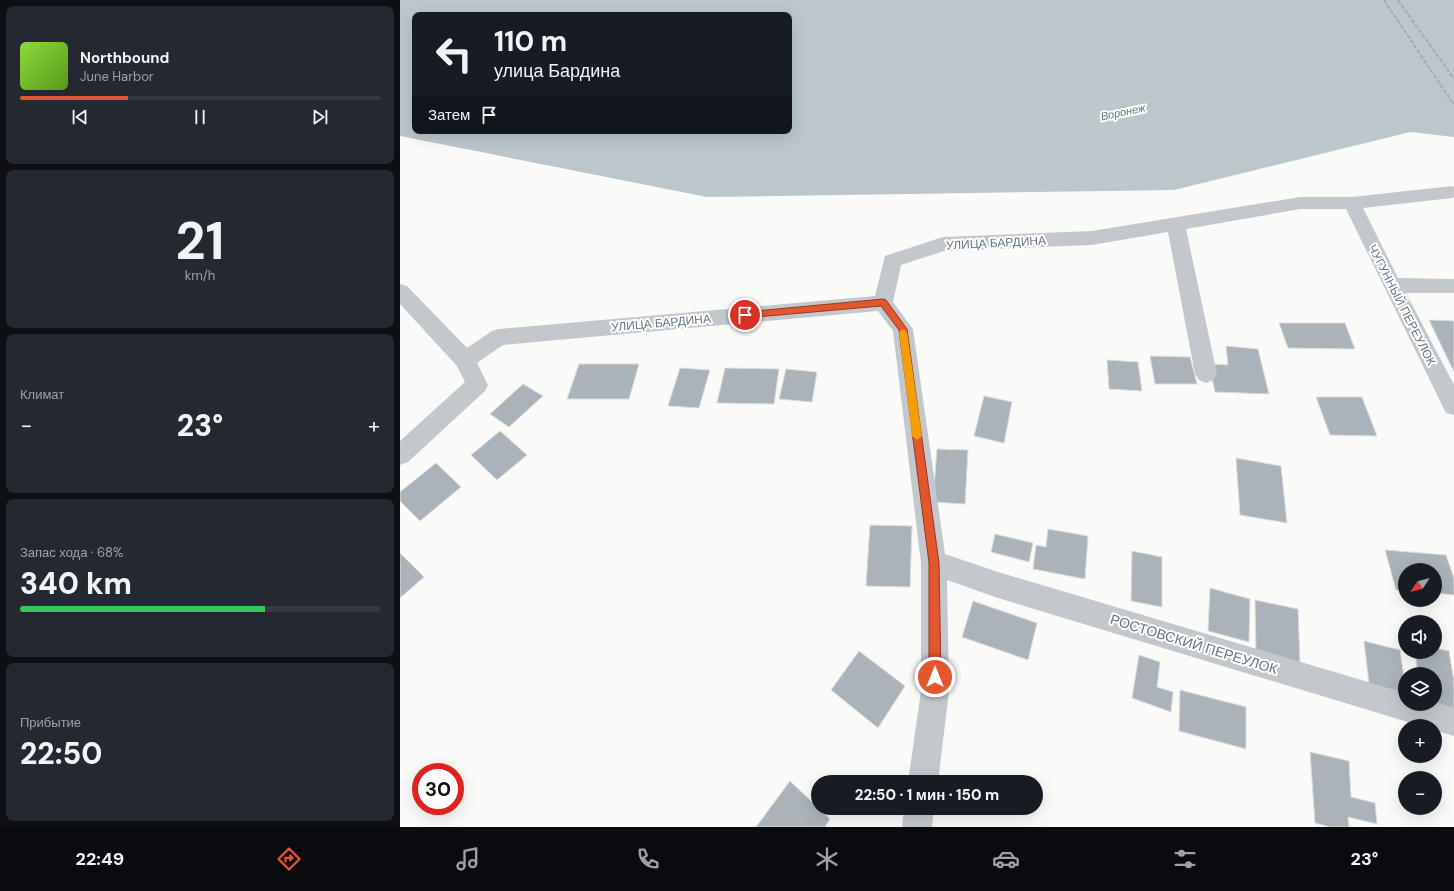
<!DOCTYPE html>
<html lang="ru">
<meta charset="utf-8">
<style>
:root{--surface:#171b24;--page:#242831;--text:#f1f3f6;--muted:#9ea1a6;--line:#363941;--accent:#e4572e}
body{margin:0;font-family:"DM Sans",sans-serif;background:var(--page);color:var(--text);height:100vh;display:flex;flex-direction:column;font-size:15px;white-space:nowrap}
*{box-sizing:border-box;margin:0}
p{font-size:13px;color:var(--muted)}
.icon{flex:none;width:22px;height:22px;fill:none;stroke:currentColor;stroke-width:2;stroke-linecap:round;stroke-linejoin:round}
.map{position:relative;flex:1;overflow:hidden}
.sheet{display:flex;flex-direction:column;gap:6px;padding:6px;background:#0d0f14;width:400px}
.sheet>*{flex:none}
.top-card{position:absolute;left:12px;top:12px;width:380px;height:122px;border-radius:8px;box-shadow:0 4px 16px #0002;background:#171b24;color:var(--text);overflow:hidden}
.needle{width:26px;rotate:235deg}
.controls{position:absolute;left:998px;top:563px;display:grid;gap:8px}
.controls a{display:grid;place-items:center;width:44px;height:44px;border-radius:50%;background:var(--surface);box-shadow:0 4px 16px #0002;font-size:20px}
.speed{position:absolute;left:12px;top:763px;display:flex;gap:8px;font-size:20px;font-weight:700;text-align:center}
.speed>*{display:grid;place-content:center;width:52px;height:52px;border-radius:50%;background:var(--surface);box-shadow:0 4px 16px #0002;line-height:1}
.speed .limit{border:6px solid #d22;background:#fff;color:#111}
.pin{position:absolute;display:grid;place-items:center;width:34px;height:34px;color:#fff;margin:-17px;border:2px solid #fff;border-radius:50%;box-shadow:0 1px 4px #0007}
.me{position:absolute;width:44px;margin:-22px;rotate:0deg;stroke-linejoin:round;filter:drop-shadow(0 0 3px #0008)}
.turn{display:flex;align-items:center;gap:14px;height:84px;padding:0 16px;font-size:18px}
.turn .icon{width:52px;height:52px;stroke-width:2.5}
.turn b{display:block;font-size:28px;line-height:34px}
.then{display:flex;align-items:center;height:38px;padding:0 16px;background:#0003;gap:8px;font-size:15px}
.big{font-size:30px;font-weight:800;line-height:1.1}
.sheet .widget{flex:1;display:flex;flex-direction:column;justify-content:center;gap:6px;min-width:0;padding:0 14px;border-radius:8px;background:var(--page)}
.sheet .dial{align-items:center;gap:0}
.dial b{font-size:52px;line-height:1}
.song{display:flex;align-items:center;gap:12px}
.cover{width:48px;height:48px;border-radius:6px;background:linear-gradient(135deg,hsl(90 70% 55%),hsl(90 70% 35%))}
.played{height:4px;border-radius:2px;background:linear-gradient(90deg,var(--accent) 30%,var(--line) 30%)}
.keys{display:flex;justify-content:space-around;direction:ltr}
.heat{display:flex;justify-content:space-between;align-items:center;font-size:22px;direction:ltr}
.charge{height:6px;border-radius:3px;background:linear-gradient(90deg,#34c759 68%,var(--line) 0)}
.trip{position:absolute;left:411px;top:775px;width:232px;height:40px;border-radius:20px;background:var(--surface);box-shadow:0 4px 16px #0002;font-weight:800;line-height:40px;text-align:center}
.dock{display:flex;height:64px;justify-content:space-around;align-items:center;background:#090b0e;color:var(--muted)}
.dock .icon{width:28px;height:28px}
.dock .on{color:var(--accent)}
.dock b{font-size:18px;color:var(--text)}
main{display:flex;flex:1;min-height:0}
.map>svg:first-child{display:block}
.water{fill:#bbc7cb;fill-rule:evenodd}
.building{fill:#aab3b9;stroke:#dcdcda}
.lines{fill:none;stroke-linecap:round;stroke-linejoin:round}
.minor{fill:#c3c8cc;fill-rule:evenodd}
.rail{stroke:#a2aab0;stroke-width:2;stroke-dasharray:4 2;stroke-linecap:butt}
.route{fill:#e4572e;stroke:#94391e}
.slow{fill:#f59e0b}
.labels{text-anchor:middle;stroke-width:4;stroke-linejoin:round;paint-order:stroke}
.far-water-label{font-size:11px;font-style:italic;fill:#60757c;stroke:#fff}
.street-label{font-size:12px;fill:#657683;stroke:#fff}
.near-street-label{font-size:14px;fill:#657683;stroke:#fff}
</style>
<main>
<section class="sheet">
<div class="widget">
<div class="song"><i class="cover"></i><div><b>Northbound</b><p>June Harbor</p></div></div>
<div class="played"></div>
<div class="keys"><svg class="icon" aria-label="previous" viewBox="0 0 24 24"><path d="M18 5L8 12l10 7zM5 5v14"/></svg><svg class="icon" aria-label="pause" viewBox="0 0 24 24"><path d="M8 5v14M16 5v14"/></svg><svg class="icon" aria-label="next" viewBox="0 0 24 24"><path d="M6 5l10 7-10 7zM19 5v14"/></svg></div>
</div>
<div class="widget dial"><b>21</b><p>km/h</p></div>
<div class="widget"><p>Климат</p>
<div class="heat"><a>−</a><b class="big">23°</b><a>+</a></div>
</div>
<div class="widget"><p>Запас хода · 68%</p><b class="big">340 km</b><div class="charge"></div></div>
<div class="widget"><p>Прибытие</p><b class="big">22:50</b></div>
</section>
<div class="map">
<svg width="1054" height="827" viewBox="0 0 1054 827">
<rect width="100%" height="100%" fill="#fafaf8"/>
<path class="water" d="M0,0h1054v137l-44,-5 -236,58 -467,7 -307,-61zM15,15h374v116h-374z"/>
<g class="building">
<polygon points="1029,320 1054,321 1054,372"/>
<polygon points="879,323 945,323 955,349 888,348"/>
<polygon points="826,346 858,349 869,394 815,392 809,364 828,365"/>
<polygon points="750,356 790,357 797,384 755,384"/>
<polygon points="707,360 738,362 742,391 709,389"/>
<polygon points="179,364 239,364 229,399 167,399"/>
<polygon points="280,368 310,370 299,408 268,406"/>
<polygon points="325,368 379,369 374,404 317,403"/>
<polygon points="386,369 417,372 412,402 379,399"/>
<polygon points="123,384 143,396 109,427 90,414"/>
<polygon points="584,396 612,402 604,443 574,436"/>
<polygon points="916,397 962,397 977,436 930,435"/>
<polygon points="100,431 127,455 97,480 71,455"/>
<polygon points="537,449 568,450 565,504 533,502"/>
<polygon points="836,458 881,466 887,523 840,515"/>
<polygon points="36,463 61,487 20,521 0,501 0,492"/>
<polygon points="470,525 512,526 510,587 466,586"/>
<polygon points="648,529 688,536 685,579 633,569 636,545 646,547"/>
<polygon points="595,534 633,543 629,562 591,552"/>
<polygon points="985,550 1046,555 1054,578 1054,595 1035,593 1035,570 1005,570 1005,591 996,590"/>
<polygon points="732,551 762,557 762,607 731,601"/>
<polygon points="0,553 24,577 0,598"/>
<polygon points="810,588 850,599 849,642 808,631"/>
<polygon points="855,600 898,609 900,664 856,653"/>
<polygon points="573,601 637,623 628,660 562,637"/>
<polygon points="964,641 1000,650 1005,685 1005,701 970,692"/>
<polygon points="1035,648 1049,651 1054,682 1054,711 1024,704 1035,704 1035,674 1018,674 1015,652 1035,652"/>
<polygon points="459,651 505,686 478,728 431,690"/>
<polygon points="739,655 760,662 757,687 773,692 771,712 732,698"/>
<polygon points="780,690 846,707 846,749 779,731"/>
<polygon points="910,752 949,761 951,797 975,803 977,824 948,817 949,827 930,827 915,823"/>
<polygon points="390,781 430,819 425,827 356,827"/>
</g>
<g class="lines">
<g class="minor">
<polygon points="1052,186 1054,187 1054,197 1052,198 963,208 998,278 1054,279 1054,293 1006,293 1054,385 1054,415 1046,413 946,209 900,209 786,229 817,374 813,380 806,383 799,380 795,374 768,232 692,245 544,251 501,265 493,302 513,329 545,554 598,572 1005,693 1005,704 1035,704 1035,702 1054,708 1054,736 1035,730 1035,726 1021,726 598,598 547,580 549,691 538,782 508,782 521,691 521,563 493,331 478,311 103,345 77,363 88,385 85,391 8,462 0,465 0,441 65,382 57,366 0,304 0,284 7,286 67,348 92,331 99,329 475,296 485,256 543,237 692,231 900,197 952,197"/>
<polygon points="504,808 534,808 532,827 502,827"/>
</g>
<g class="rail">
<polyline points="984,0 1054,105"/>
<polyline points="998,0 1054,79"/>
</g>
</g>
<polygon class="route" points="483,299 486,300 507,329 539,563 541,677 539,681 535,683 531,681 529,677 529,563 499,330 481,306 345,318 341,315 345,312"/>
<polygon class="slow" points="503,329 507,332 522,436 517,440 512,436 499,332"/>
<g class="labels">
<g class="far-water-label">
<text transform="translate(723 112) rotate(-12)" y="4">Воронеж</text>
</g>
<g class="street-label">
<text transform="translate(596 243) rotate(-3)" y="4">УЛИЦА БАРДИНА</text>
<text transform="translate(1002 305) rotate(63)" y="4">ЧУГУННЫЙ ПЕРЕУЛОК</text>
<text transform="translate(261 323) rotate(-5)" y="4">УЛИЦА БАРДИНА</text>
</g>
<g class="near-street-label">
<text transform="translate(794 644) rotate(17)" y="5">РОСТОВСКИЙ ПЕРЕУЛОК</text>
</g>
</g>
</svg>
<div class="controls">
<a><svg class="needle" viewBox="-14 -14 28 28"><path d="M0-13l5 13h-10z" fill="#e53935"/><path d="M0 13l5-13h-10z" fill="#9ea1a6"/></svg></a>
<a><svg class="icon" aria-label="sound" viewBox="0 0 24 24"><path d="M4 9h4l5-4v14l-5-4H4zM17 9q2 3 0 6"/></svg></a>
<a><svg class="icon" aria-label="layers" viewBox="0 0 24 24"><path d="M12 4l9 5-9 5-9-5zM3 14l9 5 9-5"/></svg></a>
<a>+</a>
<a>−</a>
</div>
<div class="speed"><div class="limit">30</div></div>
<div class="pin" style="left:345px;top:315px;background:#d93025"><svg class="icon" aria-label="arrive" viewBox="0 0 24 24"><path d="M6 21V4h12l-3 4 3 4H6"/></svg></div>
<svg class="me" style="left:535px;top:677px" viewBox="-20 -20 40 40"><circle r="17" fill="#e4572e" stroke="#fff" stroke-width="3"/><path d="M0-11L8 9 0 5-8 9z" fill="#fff"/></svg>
<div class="trip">22:50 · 1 мин · 150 m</div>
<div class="top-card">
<div class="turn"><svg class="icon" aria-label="left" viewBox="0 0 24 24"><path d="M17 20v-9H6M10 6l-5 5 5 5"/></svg><div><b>110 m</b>улица Бардина</div></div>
<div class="then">Затем<svg class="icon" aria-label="arrive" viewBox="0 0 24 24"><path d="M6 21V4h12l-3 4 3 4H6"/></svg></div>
</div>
</div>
</main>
<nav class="dock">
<b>22:49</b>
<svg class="icon on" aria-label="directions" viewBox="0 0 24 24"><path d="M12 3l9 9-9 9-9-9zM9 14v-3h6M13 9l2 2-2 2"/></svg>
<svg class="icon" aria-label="music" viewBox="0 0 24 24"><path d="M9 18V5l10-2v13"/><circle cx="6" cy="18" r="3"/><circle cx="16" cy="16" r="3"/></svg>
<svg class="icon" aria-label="phone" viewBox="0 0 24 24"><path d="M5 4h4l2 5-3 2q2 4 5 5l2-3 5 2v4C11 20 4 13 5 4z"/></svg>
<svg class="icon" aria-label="climate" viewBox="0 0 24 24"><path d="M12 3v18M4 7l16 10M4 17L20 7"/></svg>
<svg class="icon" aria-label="car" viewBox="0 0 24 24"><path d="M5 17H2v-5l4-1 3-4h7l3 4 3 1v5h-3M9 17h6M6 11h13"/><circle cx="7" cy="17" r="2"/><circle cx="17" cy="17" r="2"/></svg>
<svg class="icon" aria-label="filters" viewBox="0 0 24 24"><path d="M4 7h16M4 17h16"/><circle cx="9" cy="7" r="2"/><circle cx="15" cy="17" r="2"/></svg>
<b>23°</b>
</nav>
